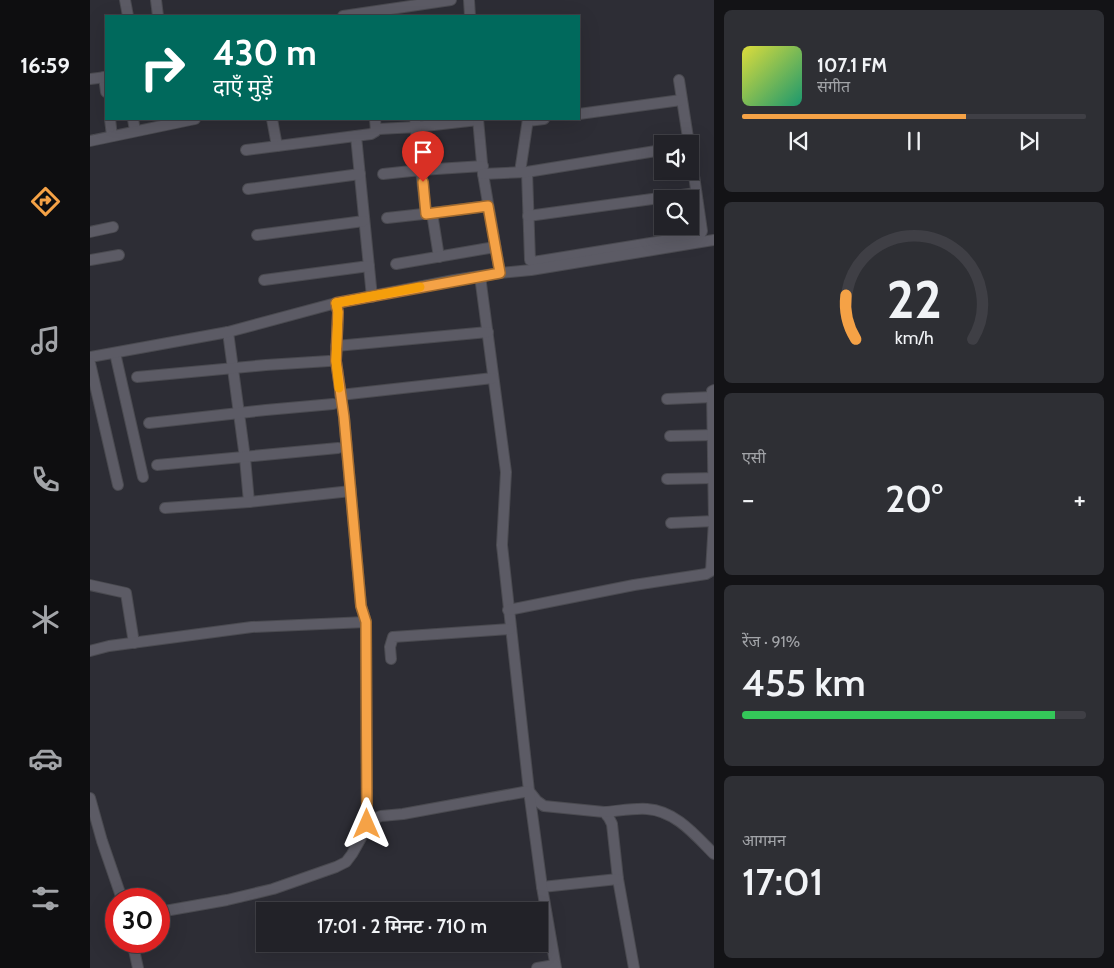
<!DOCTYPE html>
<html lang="hi">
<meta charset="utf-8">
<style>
:root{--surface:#222228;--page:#2e2f34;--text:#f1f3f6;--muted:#a2a4a8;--line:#3f3f45;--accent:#f5a246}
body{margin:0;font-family:Cabin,"Noto Sans Devanagari",sans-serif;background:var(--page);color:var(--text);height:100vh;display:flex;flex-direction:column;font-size:19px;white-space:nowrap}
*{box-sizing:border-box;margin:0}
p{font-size:16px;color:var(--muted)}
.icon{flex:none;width:28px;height:28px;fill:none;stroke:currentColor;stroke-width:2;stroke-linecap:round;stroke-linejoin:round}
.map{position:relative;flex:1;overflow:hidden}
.drawer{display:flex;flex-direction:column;gap:10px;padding:10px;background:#131316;width:400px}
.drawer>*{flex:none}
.guide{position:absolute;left:15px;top:15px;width:475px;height:105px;border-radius:0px;box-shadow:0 5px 20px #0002,0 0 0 1px var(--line);background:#00695c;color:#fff;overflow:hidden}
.fabs{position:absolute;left:564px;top:135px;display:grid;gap:10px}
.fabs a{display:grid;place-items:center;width:45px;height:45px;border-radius:0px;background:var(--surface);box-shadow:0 5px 20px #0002,0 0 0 1px var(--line);font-size:25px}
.speed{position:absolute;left:15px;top:888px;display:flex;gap:10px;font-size:25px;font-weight:700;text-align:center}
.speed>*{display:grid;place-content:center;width:65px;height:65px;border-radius:50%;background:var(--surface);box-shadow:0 5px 20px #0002,0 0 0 1px var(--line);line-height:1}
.speed .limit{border:8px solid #d22;background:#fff;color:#111}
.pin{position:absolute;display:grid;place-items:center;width:42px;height:42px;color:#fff;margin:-51px -21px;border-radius:50% 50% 50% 0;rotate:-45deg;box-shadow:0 0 5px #0007}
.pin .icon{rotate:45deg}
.me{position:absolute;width:55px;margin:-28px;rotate:0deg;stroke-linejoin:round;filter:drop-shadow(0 0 4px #0008)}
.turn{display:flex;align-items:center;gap:18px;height:105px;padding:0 25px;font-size:22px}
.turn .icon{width:65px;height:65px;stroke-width:2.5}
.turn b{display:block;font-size:35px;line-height:42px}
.big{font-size:38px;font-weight:600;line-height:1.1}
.drawer .card{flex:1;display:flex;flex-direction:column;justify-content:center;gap:8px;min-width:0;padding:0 18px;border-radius:8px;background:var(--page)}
.drawer .dial{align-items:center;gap:0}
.dial svg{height:130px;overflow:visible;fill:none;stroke:var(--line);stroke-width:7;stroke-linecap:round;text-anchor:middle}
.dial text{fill:var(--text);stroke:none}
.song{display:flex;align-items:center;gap:15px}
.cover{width:60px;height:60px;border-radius:8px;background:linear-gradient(135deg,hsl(60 70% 55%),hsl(160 70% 35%))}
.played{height:5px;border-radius:2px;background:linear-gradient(90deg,var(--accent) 65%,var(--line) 65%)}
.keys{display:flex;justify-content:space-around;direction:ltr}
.heat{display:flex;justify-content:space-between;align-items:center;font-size:28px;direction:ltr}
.charge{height:8px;border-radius:4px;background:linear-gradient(90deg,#34c759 91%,var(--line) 0)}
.trip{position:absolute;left:166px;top:902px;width:292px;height:50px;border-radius:0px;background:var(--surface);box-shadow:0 5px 20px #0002,0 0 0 1px var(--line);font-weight:600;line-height:50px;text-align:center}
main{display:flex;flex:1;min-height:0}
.dock{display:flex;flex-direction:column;width:90px;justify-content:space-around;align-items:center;background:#0e0e10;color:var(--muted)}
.dock .icon{width:35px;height:35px}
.dock .selected{color:var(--accent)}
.dock b{font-size:22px;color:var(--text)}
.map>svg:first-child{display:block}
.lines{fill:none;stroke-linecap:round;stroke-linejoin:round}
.minor-casing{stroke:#4a4a50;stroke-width:12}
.minor{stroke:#5c5b65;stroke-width:10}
.route-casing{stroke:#9f692e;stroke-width:12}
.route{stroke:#f5a246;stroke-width:9}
.slow{stroke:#f59e0b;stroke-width:9}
</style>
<main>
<nav class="dock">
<b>16:59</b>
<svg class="icon selected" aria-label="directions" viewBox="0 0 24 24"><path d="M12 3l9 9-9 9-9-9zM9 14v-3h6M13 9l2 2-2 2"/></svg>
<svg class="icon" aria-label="music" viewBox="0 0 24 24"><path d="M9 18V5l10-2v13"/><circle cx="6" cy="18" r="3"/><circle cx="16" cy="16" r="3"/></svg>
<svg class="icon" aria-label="phone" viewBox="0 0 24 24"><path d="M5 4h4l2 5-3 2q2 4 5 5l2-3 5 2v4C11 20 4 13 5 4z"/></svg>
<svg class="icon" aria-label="climate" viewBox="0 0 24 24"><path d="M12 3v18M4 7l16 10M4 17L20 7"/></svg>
<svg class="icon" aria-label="car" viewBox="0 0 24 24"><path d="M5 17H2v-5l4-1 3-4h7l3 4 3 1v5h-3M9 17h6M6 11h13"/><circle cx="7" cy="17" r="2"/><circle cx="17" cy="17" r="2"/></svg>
<svg class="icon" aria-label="filters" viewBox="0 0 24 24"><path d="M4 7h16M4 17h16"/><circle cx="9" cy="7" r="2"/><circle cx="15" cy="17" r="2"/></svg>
</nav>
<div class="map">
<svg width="624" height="968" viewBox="0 0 624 968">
<rect width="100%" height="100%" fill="#2d2d35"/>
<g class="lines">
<defs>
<g id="minor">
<polyline points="35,0 38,16"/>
<polyline points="66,0 68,16"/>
<polyline points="379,0 380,16"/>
<polyline points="253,16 361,0"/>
<polyline points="14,77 16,92"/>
<polyline points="0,79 16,77"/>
<polyline points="589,80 599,144"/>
<polyline points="489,114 591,100"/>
<polyline points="20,119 22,136"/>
<polyline points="43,119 45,131"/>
<polyline points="182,119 187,146"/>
<polyline points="325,119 326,127 388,120"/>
<polyline points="388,119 393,174 410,273"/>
<polyline points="438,121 454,119"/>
<polyline points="289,129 326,127 328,170"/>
<polyline points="266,136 282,297"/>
<polyline points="0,141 105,119"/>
<polyline points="156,150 281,134 286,131 285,119"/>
<polyline points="331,170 393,166"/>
<polyline points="430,172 438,119"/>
<polyline points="437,172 440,260 443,262 610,235 612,231 600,148"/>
<polyline points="293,174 331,170 336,214"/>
<polyline points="393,174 437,172 572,150"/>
<polyline points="158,189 270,174"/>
<polyline points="342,213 398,206"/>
<polyline points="438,216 606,193"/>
<polyline points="297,218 342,213 349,257"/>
<polyline points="0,232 23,227"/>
<polyline points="167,235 274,221"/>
<polyline points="0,260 29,255"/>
<polyline points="306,264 405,247"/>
<polyline points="390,276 416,472 412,545 439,791 447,801 454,806 514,812 519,818 522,824 528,879 544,968"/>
<polyline points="174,280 279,266"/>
<polyline points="246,303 248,312 246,361 254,417 271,606 276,622 277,824"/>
<polyline points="138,332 155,458 159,502"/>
<polyline points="246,346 398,332"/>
<polyline points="25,353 53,477"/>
<polyline points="0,357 138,332 246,303 364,280 410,273 441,270 624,240"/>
<polyline points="0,363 28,485"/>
<polyline points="47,377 176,365 239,361"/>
<polyline points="250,395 403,378"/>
<polyline points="577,399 622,397"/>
<polyline points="59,423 176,410 243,404"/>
<polyline points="580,436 624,435"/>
<polyline points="67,465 248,448"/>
<polyline points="577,479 624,478"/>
<polyline points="75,508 159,502 261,491"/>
<polyline points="581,523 624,521"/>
<polyline points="0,585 36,593 44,643"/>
<polyline points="418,610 544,585 616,574 621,571 624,521 622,391 624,390"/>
<polyline points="0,651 19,646 162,627 276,622"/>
<polyline points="301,659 300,647 303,637 420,629"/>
<polyline points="0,798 12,841 32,899"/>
<path d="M514,812c14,-1 30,-4 43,-3 29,2 48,26 67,45"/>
<polyline points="452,887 528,879"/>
<polyline points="69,912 137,900 183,889 246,867 256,862 262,854 281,820 291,816 313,814 439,791 452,887 466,968"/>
<polyline points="42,941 48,968"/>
<polyline points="447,968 465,965"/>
</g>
</defs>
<use href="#minor" class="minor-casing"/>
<use href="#minor" class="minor"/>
</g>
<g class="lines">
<defs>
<polyline id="route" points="277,824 276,622 271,606 254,417 246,361 248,312 246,303 410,273 398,206 336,214 333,182"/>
</defs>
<use href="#route" class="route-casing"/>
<use href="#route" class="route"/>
<polyline class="slow" points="249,388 246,361 248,312 246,303 330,287"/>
</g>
</svg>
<div class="fabs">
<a><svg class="icon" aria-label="sound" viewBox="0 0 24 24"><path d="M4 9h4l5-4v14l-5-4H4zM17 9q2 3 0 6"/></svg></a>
<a><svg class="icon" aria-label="search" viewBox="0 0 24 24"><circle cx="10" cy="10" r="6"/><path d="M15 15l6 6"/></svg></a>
</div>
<div class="speed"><div class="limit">30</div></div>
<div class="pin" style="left:333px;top:182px;background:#d93025"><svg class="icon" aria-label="arrive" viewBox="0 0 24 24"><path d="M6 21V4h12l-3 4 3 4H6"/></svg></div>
<svg class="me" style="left:277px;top:824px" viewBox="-20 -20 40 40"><path d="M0-17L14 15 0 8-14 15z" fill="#f5a246" stroke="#fff" stroke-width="4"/></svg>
<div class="trip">17:01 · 2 मिनट · 710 m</div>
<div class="guide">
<div class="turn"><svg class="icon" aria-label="right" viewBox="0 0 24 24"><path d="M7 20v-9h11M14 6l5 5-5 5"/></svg><div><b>430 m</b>दाएँ मुड़ें</div></div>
</div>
</div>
<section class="drawer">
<div class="card">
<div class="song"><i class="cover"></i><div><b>107.1 FM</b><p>संगीत</p></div></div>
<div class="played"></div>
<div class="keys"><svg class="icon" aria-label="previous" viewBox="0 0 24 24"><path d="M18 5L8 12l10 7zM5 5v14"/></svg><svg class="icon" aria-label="pause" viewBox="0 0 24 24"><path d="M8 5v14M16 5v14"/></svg><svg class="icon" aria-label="next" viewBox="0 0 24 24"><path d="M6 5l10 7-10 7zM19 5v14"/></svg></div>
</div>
<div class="card dial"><svg viewBox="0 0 100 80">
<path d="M14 69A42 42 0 1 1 86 69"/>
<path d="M14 69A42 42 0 0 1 8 42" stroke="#f5a246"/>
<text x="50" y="56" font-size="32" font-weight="700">22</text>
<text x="50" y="72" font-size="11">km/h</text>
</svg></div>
<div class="card"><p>एसी</p>
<div class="heat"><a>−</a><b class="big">20°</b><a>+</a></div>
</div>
<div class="card"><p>रेंज · 91%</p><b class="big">455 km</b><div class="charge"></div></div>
<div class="card"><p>आगमन</p><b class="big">17:01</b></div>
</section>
</main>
